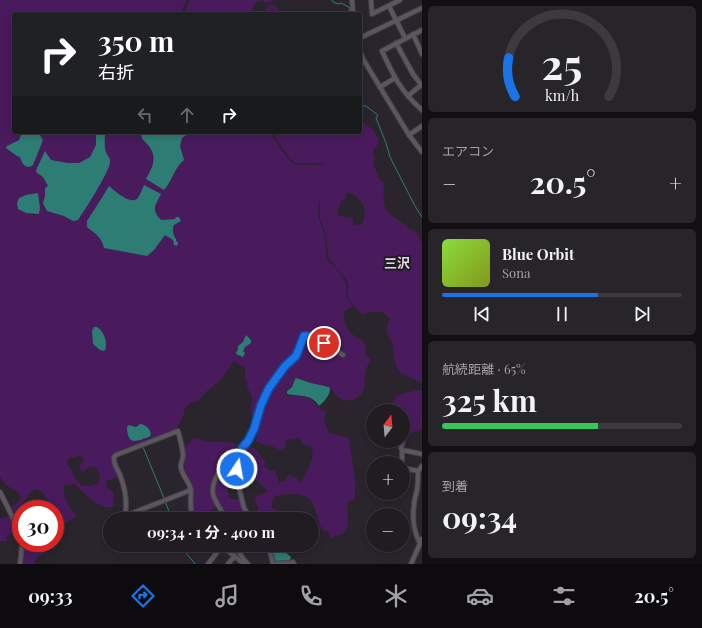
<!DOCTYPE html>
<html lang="ja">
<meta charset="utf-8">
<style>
:root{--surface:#201c21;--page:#28252a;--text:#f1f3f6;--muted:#a2a1a5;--line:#3d3a3f;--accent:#1a73e8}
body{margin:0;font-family:"Playfair Display","Noto Sans JP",serif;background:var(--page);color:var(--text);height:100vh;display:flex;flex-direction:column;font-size:15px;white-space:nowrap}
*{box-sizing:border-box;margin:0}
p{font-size:13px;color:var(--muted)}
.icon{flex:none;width:22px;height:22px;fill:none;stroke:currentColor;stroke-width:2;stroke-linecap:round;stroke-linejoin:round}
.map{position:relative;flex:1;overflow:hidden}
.drawer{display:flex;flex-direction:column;gap:6px;padding:6px;background:#120f12;width:280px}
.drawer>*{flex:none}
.hud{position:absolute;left:12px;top:12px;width:350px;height:122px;border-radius:4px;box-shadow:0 2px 10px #0003,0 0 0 1px var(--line);background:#202124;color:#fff;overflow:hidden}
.needle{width:26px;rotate:16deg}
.controls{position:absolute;left:366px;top:404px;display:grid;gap:8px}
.controls a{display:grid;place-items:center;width:44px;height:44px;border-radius:50%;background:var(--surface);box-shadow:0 2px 10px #0003,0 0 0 1px var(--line);font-size:20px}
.speed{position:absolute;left:12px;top:500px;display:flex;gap:8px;font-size:20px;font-weight:700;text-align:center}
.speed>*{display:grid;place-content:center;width:52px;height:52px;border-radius:50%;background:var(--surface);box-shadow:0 2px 10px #0003,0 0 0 1px var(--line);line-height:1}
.speed .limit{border:6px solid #d22;background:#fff;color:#111}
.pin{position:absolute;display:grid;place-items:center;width:34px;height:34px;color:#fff;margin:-17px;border:2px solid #fff;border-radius:50%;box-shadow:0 1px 4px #0007}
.me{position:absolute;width:44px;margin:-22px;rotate:12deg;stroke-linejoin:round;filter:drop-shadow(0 0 3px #0008)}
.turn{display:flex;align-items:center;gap:14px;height:84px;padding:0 20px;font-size:18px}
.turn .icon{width:52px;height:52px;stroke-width:2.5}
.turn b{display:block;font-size:28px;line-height:34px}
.lanes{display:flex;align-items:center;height:38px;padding:0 20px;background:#0003;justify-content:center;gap:20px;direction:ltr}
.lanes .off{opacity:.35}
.big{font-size:30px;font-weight:700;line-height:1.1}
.drawer .card{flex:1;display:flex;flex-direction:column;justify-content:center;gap:6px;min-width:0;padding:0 14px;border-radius:6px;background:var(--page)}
.drawer .dial{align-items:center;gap:0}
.dial svg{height:104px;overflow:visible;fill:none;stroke:var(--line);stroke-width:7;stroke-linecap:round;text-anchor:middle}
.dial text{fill:var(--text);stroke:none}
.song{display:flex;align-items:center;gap:12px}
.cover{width:48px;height:48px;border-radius:6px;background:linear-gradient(135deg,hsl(90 70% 55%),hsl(70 70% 35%))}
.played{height:4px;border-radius:2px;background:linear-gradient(90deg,var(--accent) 65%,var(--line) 65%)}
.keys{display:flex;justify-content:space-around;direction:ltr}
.heat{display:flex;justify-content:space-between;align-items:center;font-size:22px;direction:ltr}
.charge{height:6px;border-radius:3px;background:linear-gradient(90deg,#34c759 65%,var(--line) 0)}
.trip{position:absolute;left:103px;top:512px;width:216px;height:40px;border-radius:20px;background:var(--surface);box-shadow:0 2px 10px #0003,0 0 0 1px var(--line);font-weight:700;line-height:40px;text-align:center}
.dock{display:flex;height:64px;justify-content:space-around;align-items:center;background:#0d0b0d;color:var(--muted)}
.dock .icon{width:28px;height:28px}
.dock .on{color:var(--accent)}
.dock b{font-size:18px;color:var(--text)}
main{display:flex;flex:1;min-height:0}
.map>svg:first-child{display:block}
.green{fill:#491b5d;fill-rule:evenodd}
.water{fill:#2e7d74}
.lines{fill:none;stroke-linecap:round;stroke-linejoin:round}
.stream{stroke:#2e7d74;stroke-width:1}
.minor-casing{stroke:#444046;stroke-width:6}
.minor{stroke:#5c575f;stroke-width:4}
.route-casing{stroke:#114b97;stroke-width:10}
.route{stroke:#1a73e8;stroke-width:7}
.labels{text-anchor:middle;stroke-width:4;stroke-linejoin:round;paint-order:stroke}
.quarter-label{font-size:13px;font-weight:bold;fill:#e1dae4;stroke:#201c23}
</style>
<main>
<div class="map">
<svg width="422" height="564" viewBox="0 0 422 564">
<rect width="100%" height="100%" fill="#2a252c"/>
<g class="green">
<path d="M0,0h186l-5,14h-167v118h255c7,8 18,29 26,32 9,3 21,0 29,0l1,-1h-29l-5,-3 -19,-28h88v-12l12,9 6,9 -1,8 -4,4v4l2,2 -2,8 7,16 3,2c2,8 -1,17 2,25 4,9 11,11 18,16 3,2 4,5 7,6 4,3 2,0 6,3 3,3 3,8 6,11v140l-20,-9 -5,-5 -3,-11 -2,-17 -4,-5 -2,-7 4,-11 -4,-2 -3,-4h-14l-7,3 -14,-17v-16l-19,-24 -4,-26 -5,-13v-20l-2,11 1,10 5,12 3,27 9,9 10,15 1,15 6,8c-2,2 -6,3 -8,5 -4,6 2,18 7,23 3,3 8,4 11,7 3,4 3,10 3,15l5,2c-1,5 -5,9 -6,14 -1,6 1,11 -1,16 -3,11 -16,16 -25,10 -4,-3 -7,-9 -11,-12l-9,-1 -24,-7c-1,2 -2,6 -3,8 -3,4 -7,3 -6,9l22,2 9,8 1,2 8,5 -2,8 5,13 20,5 6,41v19l-8,5 1,22 -5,9 -6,1 -6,4 -3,-8 -6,-1c-4,-8 -5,-16 -8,-24 -5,-16 -27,-12 -39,-10l-3,6v6l5,1 3,4 -4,6c-10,0 -12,-1 -19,-9l1,-3 -4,-9 14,-7 -14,-13 -12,7 -4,-15 -16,-2 -3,6c1,3 1,5 2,7 4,7 8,7 8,16l3,2h8l5,13 -14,6 -11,-11 -7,2 -3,2 1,3 -3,1 2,4h-13l-4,-12 -1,-22 -7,-15 -1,-7 2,-5 -1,-11 9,-9 16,4h19l12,4h7l8,3 6,10 3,1v3l-1,3 7,5 3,-2 2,2 -1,3 3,3v6h2l2,-2h3l4,-6 5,2 7,5c5,-10 14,-22 11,-34l-10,-5 -3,-5h-2l-3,2 -8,-1 -1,8 -3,2h-4l-10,-4 -7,-1 -5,-3 1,-8 -6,-22 1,-15 -4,-7 -3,-12v-9l-11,-7 -14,20 -12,9 -10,11 -7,1 -6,6 -2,8 -7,14 -60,23h-2l-2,6 6,18 -12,4v5l7,6c1,5 0,9 0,14 -10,7 -30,-14 -38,-22h-3l-1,2 -5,-2 -3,2c2,14 4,20 14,30l-9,5 -5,4c-5,-5 -8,-8 -8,-16h-5l-2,-2c0,-9 -5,-17 -14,-18l-19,23 -3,-2v-3l8,-7 1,-3 -5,-6 -11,-7 -5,-7zM349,193c14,5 20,17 13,31l-5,1 -4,-1v-6l-14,-2 -2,-3 4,-12 4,-2 1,-5zM78,456h4l2,5 -4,3v5l3,3 7,-6 6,2c10,14 0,19 -14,18l-8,-9 -1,-5 -6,-9 2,-5z"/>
<polygon points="190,0 275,0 266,3 263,0 256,2 253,8 252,14 183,14"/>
<polygon points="268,4 275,6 283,14 267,14 266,8 269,7"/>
<path d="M422,389v40c-6,2 -10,5 -16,5l-3,4v-27h-16l9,-13 8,-5 16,-3z"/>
<polygon points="10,516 17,529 15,531 7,536 7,541 0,541 0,519"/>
<path d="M24,543h26c-1,3 -3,7 -5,9 -6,5 -8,3 -11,12h-12l2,-12z"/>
</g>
<g class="water">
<path d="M22,132h16l5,8 -10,25c-7,5 -11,-1 -13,-8l-3,-1 -11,-8 1,-2 12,-6z"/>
<path d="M141,132h46l1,2 -6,4 -2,8 4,14c-10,8 -12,21 -20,30l-18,-11c7,-12 12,-22 2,-34 -5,-6 -7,-5 -7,-13z"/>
<path d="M105,134c0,5 -1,13 1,18 1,4 4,5 4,9 1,9 -26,50 -32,59l-5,1 -9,-5 -17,-5 -4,-8 2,-7v-8l3,-2 -5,-9 -7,-5 1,-4 8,-17 6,9 17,3h11l11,-6 6,-12v-10z"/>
<path d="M144,185l17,9c-6,12 -10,15 0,26l14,-1 1,-2h3l2,4 -7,4c-2,5 -1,10 2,14v2l2,1 -1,4 -3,-1 -1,-5 -8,-5 -11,15 -7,6 -43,-8c-2,-10 -9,-15 -17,-21v-6l16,-25 6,-10c6,5 22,20 29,12 2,-3 4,-9 6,-13z"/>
<polygon points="38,193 40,208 39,214 26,213 18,209 17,203 19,198 26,195"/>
<path d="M94,327h3c7,4 11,16 8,23l-1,1 -4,-1 -7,-6 -1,-13z"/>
<polygon points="246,335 251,340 251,343 245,347 243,351 245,353 243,357 236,354 236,353 238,349 238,346 243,342"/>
<path d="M296,378l15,5 18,4 1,2c0,6 -6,13 -11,17 -8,-13 -20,-9 -32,-12v-3l5,-4 3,-8z"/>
<path d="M140,424c5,0 11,5 11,11 -3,4 -7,2 -10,5 -3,0 -5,1 -7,1 -6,0 -7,-10 -7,-14l2,-2 7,2z"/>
<polygon points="270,545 281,545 284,551 291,557 290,560 289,561 273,561 272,551"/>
</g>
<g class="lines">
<g class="stream">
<polyline points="332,0 333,2 338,4 341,3 349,7 350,14"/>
<polyline points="360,97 362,106 366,106 378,115 376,118 386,143 390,157 393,163 415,206 422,217"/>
<polyline points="143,447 164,498"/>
<polyline points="165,501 172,519"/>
<polyline points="181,545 183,549 195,564"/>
</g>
<defs>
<g id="minor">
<polyline points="352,0 353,14"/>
<polyline points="371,0 372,14 400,0"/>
<polyline points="389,6 405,38"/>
<path d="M422,30l-40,21c11,24 19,41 40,59"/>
<polyline points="413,34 422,54"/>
<polyline points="360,38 422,8"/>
<polyline points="396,43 413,74 422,86"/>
<polyline points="360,51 363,59 409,135 422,152"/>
<polyline points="380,87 395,78"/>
<polyline points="408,96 421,85"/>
<polyline points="409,135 422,126"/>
<polyline points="242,449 238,461 237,469 240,492 244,508 251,519"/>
<polyline points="402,450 422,454"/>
<polyline points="402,463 402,450 401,448 403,441"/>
<polyline points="403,468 418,471"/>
<polyline points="0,492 11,514 21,537"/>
<polyline points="125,516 191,490"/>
<path d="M124,519c4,-14 1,-31 -4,-44 -3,-7 -7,-11 -6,-18l2,-2 62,-24c2,8 5,17 5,25 0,4 -3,7 -2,12 2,9 9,14 10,23 0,9 -2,19 3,28"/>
<path d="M227,519c-13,-20 -21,-26 -7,-49 3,-6 6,-11 11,-15 7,-5 14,-8 18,-16 9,-16 10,-35 19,-51 5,-7 11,-16 17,-22 3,-4 8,-6 11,-10 4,-6 6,-14 8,-20h5l5,1 29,18"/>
<path d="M420,543c-6,-10 -8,-26 -6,-37 0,-6 2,-11 3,-16 1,-7 1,-13 1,-19l4,-5"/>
<polyline points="221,545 244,564"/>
<path d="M237,545c2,8 5,14 11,19"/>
<polyline points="267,545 271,555 273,564"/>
<polyline points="20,564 21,555 22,543"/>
<polyline points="208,564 222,546"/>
<polyline points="228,564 235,556"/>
<polyline points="273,564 290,563 293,562 294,564"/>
<polyline points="411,564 422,539"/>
</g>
</defs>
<use href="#minor" class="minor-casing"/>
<use href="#minor" class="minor"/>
</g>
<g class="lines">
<defs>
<polyline id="route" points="237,469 238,461 242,448 248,441 254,429 261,405 269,388 285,366 296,356 304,336 310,336 324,343"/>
</defs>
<use href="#route" class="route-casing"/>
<use href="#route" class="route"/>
</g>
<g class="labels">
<g class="quarter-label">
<text x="397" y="268">三沢</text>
</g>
</g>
</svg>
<div class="controls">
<a><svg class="needle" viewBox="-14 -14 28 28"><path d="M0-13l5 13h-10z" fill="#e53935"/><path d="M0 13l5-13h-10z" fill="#a2a1a5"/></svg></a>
<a>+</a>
<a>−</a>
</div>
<div class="speed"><div class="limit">30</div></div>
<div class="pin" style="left:324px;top:343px;background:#d93025"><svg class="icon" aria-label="arrive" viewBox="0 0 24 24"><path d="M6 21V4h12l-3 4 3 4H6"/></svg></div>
<svg class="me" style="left:237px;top:469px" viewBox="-20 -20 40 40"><circle r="17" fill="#1a73e8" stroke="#fff" stroke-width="3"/><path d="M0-11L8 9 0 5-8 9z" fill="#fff"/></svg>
<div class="trip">09:34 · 1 分 · 400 m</div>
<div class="hud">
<div class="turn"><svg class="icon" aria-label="right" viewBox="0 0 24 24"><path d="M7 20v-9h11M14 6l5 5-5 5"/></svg><div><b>350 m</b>右折</div></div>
<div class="lanes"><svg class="icon off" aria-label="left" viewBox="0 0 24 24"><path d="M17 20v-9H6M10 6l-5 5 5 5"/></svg><svg class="icon off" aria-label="ahead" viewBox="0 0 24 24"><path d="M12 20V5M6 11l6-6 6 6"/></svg><svg class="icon" aria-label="right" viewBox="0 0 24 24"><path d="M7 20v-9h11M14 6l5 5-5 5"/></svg></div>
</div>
</div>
<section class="drawer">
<div class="card dial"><svg viewBox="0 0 100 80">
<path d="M14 69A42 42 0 1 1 86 69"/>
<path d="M14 69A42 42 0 0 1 9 39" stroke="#1a73e8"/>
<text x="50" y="56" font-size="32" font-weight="700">25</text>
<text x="50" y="72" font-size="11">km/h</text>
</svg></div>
<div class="card"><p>エアコン</p>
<div class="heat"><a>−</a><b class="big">20.5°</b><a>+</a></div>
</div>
<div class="card">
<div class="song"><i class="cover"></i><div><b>Blue Orbit</b><p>Sona</p></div></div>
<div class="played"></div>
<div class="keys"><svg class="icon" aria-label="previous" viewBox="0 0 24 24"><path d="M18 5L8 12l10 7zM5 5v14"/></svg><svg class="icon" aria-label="pause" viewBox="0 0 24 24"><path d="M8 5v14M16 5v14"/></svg><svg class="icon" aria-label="next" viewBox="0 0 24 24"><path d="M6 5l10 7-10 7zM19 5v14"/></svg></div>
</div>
<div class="card"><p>航続距離 · 65%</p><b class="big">325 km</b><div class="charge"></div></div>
<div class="card"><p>到着</p><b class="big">09:34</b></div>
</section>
</main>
<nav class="dock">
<b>09:33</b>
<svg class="icon on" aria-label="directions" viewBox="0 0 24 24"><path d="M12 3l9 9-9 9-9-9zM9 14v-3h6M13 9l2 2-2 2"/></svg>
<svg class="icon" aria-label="music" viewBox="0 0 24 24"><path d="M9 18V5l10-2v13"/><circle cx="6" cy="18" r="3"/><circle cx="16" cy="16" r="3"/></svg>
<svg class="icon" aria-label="phone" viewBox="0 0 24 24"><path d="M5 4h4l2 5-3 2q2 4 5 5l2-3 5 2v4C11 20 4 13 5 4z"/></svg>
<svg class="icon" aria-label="climate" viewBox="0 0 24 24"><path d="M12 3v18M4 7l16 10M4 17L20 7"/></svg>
<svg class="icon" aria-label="car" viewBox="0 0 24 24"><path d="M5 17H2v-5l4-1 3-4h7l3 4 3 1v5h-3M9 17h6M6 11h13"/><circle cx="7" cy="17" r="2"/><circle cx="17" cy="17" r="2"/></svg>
<svg class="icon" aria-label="filters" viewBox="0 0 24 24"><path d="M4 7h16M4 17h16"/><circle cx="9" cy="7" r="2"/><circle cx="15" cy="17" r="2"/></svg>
<b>20.5°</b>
</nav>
